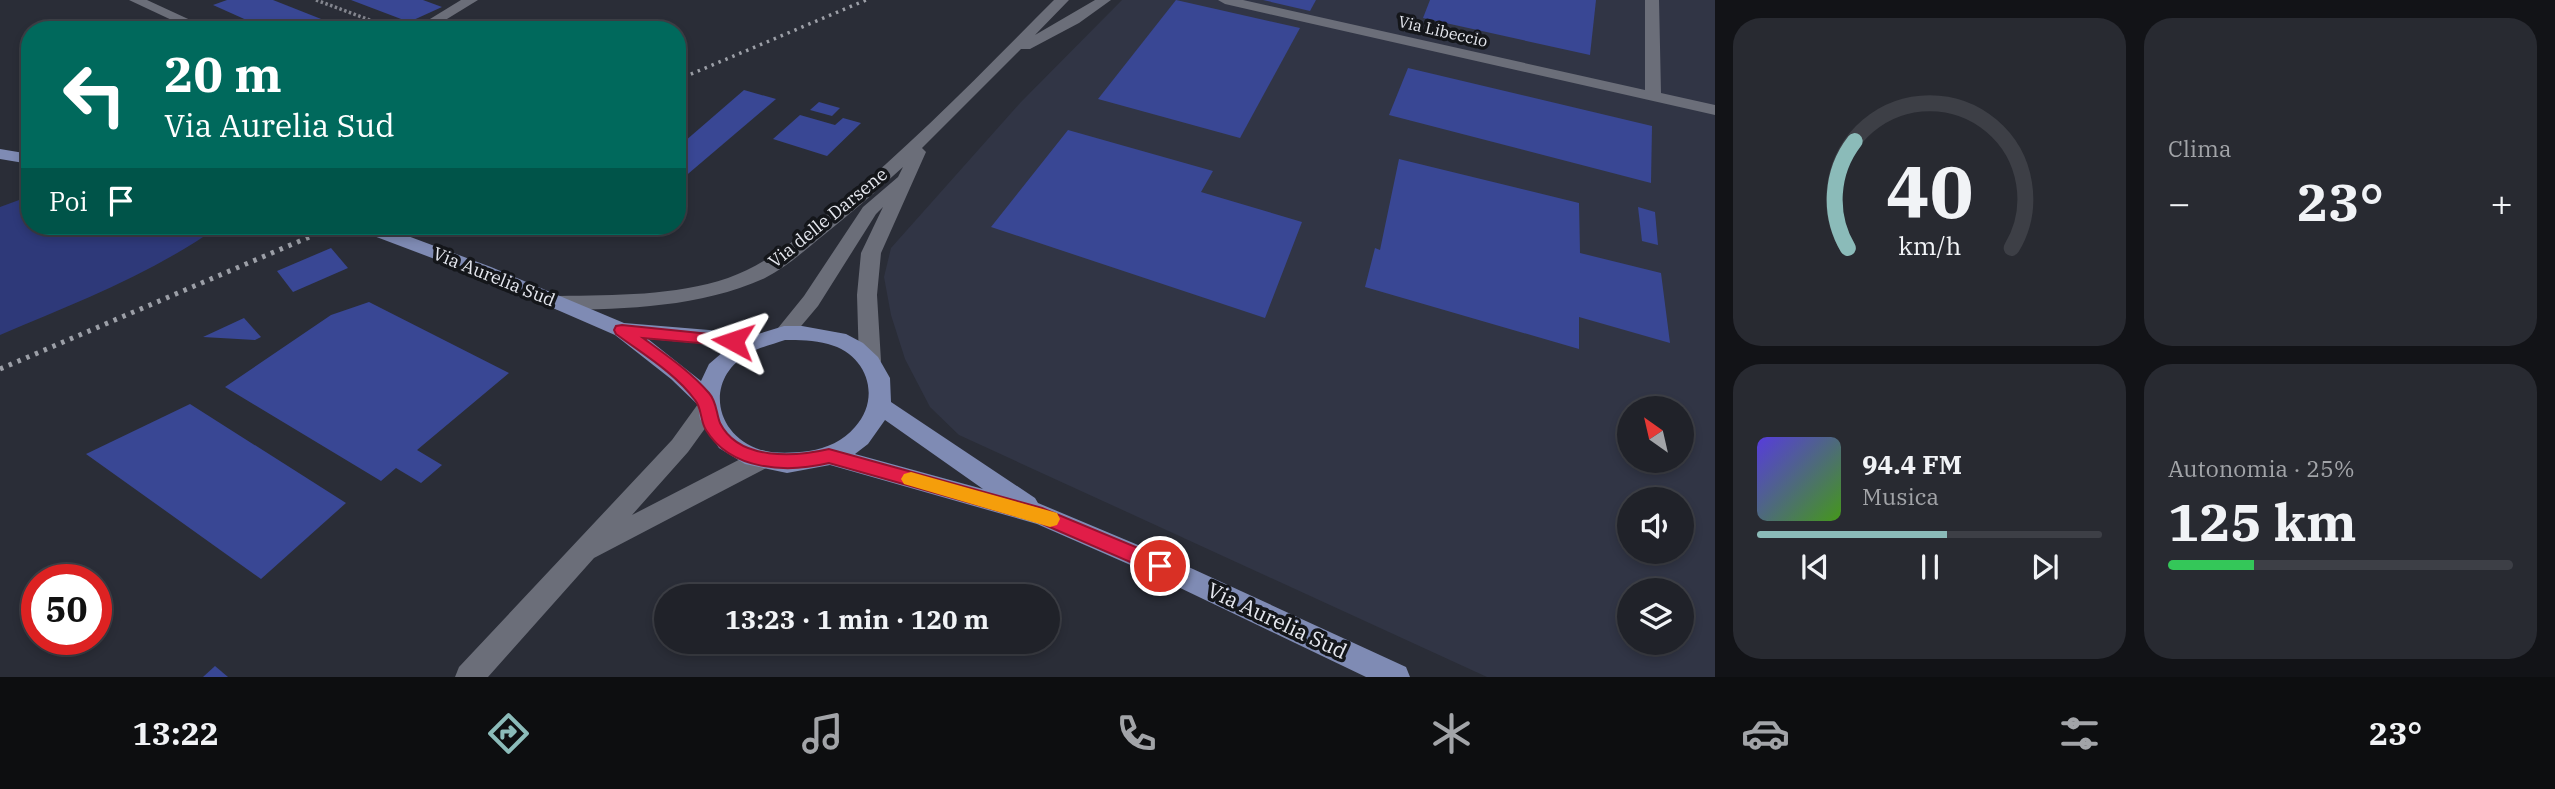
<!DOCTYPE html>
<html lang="it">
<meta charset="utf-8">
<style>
:root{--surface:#202229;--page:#282a31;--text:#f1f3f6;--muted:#a2a4a8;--line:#3d3f46;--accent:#8bbbb9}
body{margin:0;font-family:"IBM Plex Serif",serif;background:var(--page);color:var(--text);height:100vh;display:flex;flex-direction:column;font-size:26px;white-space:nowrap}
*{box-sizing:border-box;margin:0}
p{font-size:23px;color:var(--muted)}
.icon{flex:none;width:38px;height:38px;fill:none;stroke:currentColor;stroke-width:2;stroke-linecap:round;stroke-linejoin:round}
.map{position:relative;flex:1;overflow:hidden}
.sheet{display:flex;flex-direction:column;gap:18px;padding:18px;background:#121317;width:840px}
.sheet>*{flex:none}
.banner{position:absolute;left:21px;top:21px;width:665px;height:214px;border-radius:28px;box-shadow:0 4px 10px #0003,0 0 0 2px var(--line);background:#00695c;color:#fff;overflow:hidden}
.needle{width:46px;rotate:326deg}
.buttons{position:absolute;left:1617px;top:396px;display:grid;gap:14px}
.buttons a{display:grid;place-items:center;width:77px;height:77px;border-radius:50%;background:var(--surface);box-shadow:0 4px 10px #0003,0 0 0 2px var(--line);font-size:35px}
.speed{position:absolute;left:21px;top:564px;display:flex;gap:14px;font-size:35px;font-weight:700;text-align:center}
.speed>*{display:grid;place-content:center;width:91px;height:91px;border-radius:50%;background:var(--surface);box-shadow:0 4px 10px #0003,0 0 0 2px var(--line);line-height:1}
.speed .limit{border:10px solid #d22;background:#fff;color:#111}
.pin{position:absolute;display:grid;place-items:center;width:60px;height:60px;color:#fff;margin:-30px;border:4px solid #fff;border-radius:50%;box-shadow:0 2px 7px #0007}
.me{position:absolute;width:77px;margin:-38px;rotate:275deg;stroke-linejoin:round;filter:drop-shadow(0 0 5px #0008)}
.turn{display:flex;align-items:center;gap:24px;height:147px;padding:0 28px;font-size:32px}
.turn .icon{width:91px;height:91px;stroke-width:2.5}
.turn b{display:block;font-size:49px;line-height:60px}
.then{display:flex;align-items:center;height:66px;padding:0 28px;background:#0003;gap:14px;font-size:26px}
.big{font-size:52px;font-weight:700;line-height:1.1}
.sheet .tile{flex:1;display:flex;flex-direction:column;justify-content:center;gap:10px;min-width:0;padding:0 24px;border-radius:28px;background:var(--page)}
.sheet .dial{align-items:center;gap:0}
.dial svg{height:182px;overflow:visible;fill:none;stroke:var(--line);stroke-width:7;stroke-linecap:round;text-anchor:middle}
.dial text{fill:var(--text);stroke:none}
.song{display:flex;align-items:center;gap:21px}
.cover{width:84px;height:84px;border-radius:10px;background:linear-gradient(135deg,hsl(250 70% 55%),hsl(100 70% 35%))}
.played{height:7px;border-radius:4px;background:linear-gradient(90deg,var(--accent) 55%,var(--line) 55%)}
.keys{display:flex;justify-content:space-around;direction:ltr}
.heat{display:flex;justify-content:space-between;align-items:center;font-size:38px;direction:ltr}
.charge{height:10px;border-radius:5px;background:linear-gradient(90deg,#34c759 25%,var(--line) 0)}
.sheet .tiles{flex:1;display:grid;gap:18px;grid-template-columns:repeat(2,1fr)}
.trip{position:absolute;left:654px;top:584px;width:406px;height:70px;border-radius:35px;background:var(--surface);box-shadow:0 4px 10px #0003,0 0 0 2px var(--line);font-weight:700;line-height:70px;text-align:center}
.menu{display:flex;height:112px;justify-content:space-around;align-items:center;background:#0d0e10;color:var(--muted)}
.menu .icon{width:49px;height:49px}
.menu .selected{color:var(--accent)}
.menu b{font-size:32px;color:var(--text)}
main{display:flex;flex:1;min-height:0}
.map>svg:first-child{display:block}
.built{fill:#313545;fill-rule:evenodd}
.green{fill:#2e3979}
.building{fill:#394794}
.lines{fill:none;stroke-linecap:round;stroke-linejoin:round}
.path{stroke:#83858e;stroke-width:3.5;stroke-dasharray:2.5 2.5;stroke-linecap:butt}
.minor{fill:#6b6e79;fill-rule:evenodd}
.major{fill:#7f8bb4;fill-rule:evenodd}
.rail-far1{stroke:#9c9fa7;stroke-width:3.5;stroke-dasharray:2.5 5;stroke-linecap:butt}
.rail{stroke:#9c9fa7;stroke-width:5;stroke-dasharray:3.5 6;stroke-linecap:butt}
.route{fill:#e11d48;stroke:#92132f;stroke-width:2}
.slow{fill:#f59e0b}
.labels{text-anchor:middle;stroke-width:7;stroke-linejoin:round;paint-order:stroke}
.far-street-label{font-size:16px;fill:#e5e7ee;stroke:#14161a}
.street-label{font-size:18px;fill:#e5e7ee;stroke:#14161a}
.near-street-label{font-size:21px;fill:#e5e7ee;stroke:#14161a}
</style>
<main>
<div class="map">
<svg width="1715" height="677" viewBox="0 0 1715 677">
<rect width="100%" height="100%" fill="#2a2d37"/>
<path class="built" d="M1122,0h593v677h-228l-528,-242 -29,-28 -25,-48 -14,-44 -7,-38 7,-29 130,-146zM1629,408h53v52h-53zM1629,499h53v52h-53zM1629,590h53v52h-53z"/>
<path class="green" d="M30,196v30h189c-67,48 -144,77 -219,109v-128z"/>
<g class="building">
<polygon points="227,0 273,0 349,30 269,30 213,5"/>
<polygon points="351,0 423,0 442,7 409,22"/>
<polygon points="1176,0 1300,28 1240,138 1098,99"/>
<polygon points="1263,0 1316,0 1310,11"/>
<polygon points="1430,0 1596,0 1590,55 1423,18"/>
<polygon points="1408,68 1652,126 1651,183 1389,115"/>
<polygon points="744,90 776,99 682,179 677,178 677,148"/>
<polygon points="819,102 840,108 832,116 810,110"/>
<polygon points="800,115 835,125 843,118 861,123 827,156 773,139"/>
<polygon points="1068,130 1213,171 1201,192 1302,222 1265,318 991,227"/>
<polygon points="1399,159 1579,203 1580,253 1661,273 1670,343 1579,317 1579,349 1365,287 1375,248 1380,250"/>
<polygon points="1638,207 1655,212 1658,245 1642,241"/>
<polygon points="331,248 348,268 293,292 277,271"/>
<polygon points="369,302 509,373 417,450 442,465 421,483 396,468 381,481 225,387 331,315"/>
<polygon points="244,318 261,337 255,340 203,337"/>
<polygon points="190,404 346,503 261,579 86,454"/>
<polygon points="215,666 228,677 203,677"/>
</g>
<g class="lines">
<polyline class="path" points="316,0 394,29"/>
<g class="minor">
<polygon points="129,0 147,0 212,30 193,30"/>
<polygon points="461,0 478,0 429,30 412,30"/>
<path d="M1054,0h15l-34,35 60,-35h16l-32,23 -49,26h-9l-99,99 4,4 -45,101 -4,42 4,66 -3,5 -8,3 -8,-3 -3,-5 -2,-66 4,-42 22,-46 -7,7 -58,92 -27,32 -7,2 -7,-2 -3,-5 30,-37 59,-89 35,-30 5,-10c-25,23 -51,45 -78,67 -19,15 -38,33 -60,44 -64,29 -137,31 -206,32l-7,-2 -3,-5 3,-5 7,-2c56,-1 115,0 169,-18 42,-15 76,-45 110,-73 77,-63 146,-135 216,-205z"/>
<polygon points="1218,0 1243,0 1645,90 1645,0 1659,0 1661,93 1715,105 1715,115 1225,4"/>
<polygon points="706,402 714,404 717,410 714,416 688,452 632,515 754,452 762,450 770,452 774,459 770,466 594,558 488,677 455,677 459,667 672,440 698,404"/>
</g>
<g class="major">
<polygon points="0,149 30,154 30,164 0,159"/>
<path d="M356,226h25l110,41 133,56 134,11 26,-8h18l44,8 17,9 15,14 12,21 1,24 144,96 3,5 131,55 237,109 4,10h-44l-215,-103 -114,-50 -207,-59 -43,8 -42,-9 -26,-16 -19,-29 -2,-14 -27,-26 -56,-44 -138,-60 -119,-45zM648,339l82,7 -21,18 -8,17zM785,340c14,0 29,0 43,4 39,10 54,53 27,83 -12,14 -28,21 -46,24 -17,2 -32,3 -48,-1 -48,-15 -57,-73 -11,-97 10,-6 24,-9 35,-13zM885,420l98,69 -128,-35 13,-10z"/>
</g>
<polyline class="rail-far1" points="677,80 866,0"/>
<polyline class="rail" points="0,369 335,226"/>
</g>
<path class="route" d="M622,325l117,12 2,4 -8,5 -90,-8c23,17 47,33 66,55 8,9 7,20 11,30 19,38 75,34 109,26l213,59 125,52 3,6 -3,6 -7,3 -122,-53 -209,-59c-42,10 -98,8 -123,-33 -6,-9 -4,-22 -11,-30 -20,-27 -52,-46 -79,-66l-2,-4 2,-4z"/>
<polygon class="slow" points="911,472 1050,511 1057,513 1060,519 1057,525 1050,527 904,484 901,479 904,474"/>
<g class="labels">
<g class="far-street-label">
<text transform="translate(1443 31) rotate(13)" y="6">Via Libeccio</text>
</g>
<g class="street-label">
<text transform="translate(828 218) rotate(-39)" y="6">Via delle Darsene</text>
<text transform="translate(494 277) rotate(22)" y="6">Via Aurelia Sud</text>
</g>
<g class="near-street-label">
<text transform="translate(1277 621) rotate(25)" y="7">Via Aurelia Sud</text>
</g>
</g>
</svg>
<div class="buttons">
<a><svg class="needle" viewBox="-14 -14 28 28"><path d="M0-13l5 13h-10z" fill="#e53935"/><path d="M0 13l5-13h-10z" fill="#a2a4a8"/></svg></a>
<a><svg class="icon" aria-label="sound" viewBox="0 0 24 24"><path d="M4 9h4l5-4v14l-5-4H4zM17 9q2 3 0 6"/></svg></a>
<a><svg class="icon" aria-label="layers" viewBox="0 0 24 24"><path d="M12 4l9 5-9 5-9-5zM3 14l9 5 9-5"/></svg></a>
</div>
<div class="speed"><div class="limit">50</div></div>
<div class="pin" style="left:1160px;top:566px;background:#d93025"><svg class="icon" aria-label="arrive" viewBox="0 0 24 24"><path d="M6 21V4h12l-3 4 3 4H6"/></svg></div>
<svg class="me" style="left:733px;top:341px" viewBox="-20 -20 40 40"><path d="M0-17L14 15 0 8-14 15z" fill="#e11d48" stroke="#fff" stroke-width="4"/></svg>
<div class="trip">13:23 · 1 min · 120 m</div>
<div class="banner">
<div class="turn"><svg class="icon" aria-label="left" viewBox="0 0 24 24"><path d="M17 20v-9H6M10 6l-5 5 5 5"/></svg><div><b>20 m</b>Via Aurelia Sud</div></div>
<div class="then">Poi<svg class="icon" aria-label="arrive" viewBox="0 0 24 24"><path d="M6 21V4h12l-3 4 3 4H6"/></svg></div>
</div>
</div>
<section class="sheet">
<div class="tiles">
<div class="tile dial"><svg viewBox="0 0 100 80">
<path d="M14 69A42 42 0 1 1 86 69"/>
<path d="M14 69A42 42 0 0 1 17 22" stroke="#8bbbb9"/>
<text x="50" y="56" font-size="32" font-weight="700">40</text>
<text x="50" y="72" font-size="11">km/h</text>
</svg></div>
<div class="tile"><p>Clima</p>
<div class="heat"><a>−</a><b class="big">23°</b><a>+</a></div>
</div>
<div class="tile">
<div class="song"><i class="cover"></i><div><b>94.4 FM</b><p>Musica</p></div></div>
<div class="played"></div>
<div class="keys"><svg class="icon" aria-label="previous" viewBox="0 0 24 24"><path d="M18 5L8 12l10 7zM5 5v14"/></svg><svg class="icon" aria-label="pause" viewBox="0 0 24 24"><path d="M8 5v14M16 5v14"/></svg><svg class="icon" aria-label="next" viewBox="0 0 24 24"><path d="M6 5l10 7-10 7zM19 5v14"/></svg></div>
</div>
<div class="tile"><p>Autonomia · 25%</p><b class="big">125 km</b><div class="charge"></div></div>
</div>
</section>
</main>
<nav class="menu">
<b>13:22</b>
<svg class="icon selected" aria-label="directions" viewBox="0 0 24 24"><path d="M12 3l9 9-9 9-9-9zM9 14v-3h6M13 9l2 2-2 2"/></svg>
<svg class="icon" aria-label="music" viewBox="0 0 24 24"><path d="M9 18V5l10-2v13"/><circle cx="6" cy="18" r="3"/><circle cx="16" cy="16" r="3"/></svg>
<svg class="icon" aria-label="phone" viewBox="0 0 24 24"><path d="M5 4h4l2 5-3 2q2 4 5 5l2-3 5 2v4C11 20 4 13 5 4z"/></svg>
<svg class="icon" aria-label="climate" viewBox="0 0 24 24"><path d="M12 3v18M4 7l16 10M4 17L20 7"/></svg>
<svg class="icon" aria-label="car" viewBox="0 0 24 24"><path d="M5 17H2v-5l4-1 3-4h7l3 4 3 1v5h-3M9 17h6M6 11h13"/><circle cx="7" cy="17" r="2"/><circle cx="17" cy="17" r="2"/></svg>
<svg class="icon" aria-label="filters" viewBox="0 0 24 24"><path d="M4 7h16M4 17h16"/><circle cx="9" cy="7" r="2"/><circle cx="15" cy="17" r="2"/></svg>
<b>23°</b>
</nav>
